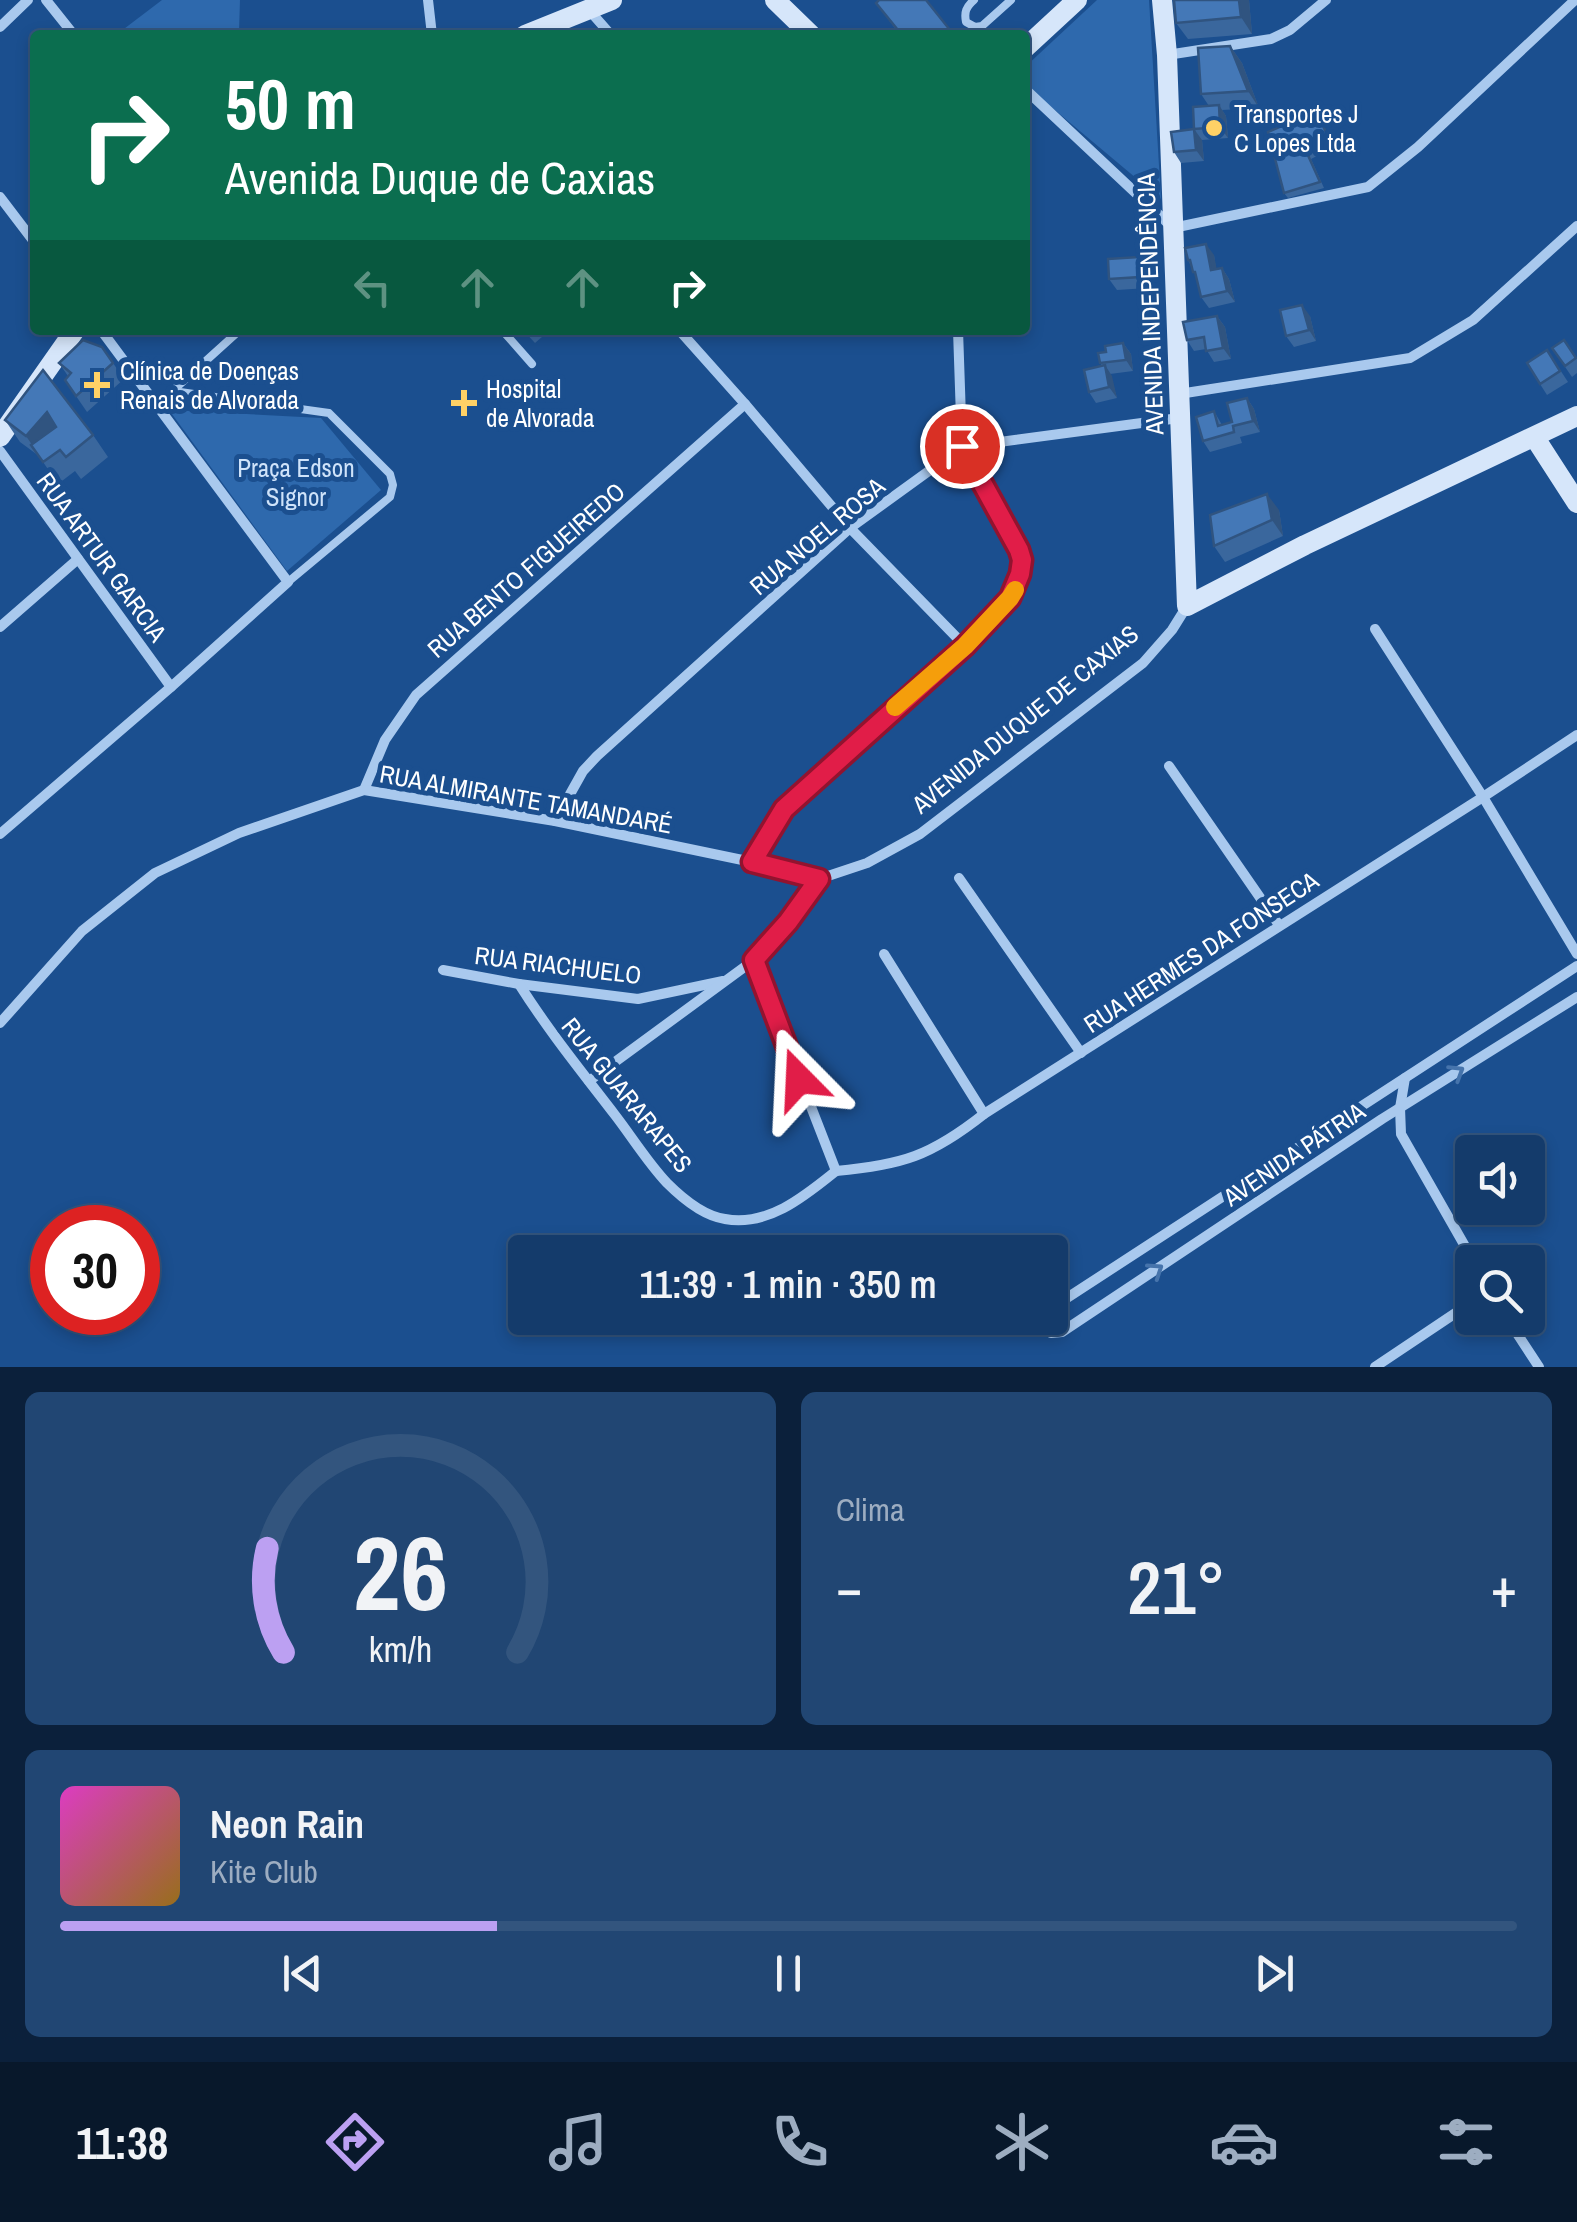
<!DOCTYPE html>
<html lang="pt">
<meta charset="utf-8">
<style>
:root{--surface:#143b6b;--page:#214673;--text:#f1f3f6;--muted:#9dadc1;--line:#33557e;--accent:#bca0f2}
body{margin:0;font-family:"Archivo Narrow",sans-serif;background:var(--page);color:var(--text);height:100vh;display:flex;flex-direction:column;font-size:38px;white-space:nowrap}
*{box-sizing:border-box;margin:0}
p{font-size:32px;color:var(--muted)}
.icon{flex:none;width:55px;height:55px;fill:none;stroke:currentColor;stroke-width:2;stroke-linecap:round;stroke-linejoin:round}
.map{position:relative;height:1367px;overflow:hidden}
.side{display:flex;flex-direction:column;gap:25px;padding:25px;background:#0b203b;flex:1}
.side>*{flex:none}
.banner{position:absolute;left:30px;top:30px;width:1000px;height:305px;border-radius:10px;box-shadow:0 5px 15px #0003,0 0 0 2px var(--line);background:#0b6e4f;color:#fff;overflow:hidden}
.tools{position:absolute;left:1455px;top:1135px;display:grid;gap:20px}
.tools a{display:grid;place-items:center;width:90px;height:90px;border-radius:10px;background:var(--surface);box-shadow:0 5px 15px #0003,0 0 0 2px var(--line);font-size:50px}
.speed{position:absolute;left:30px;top:1205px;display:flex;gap:20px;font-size:50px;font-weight:700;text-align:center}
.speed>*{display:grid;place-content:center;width:130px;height:130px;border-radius:50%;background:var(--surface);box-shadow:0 5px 15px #0003,0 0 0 2px var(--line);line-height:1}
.speed .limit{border:15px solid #d22;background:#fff;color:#111}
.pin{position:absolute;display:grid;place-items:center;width:85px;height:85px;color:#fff;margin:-42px;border:5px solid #fff;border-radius:50%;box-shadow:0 2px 10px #0007}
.me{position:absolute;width:110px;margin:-55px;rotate:339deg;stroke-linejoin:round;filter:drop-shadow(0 0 8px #0008)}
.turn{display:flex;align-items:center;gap:35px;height:210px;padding:0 30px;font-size:45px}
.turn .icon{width:130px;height:130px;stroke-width:2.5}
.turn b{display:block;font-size:70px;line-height:85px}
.lanes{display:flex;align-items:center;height:95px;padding:0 30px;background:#0003;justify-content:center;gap:50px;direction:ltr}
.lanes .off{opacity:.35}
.big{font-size:75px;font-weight:600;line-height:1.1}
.side .widget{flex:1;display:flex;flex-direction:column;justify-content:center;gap:15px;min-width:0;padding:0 35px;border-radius:15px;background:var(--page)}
.side .dial{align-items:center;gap:0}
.dial svg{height:260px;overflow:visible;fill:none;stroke:var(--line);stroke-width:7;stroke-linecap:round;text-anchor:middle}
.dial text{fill:var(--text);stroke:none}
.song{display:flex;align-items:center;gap:30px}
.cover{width:120px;height:120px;border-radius:15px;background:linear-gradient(135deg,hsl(310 70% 55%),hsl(40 70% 35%))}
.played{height:10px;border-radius:5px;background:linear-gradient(90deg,var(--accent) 30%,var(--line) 30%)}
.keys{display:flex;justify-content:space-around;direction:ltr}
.heat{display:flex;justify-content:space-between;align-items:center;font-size:55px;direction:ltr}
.side .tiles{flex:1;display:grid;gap:25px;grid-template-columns:1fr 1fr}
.widget:last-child{grid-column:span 2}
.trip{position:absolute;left:508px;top:1235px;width:560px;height:100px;border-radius:10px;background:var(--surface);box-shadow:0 5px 15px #0003,0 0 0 2px var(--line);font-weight:600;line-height:100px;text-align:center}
.menu{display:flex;height:160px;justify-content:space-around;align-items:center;background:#08182b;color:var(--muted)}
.menu .icon{width:70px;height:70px}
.menu .selected{color:var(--accent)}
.menu b{font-size:45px;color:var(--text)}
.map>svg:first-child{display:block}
.green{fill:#2e69ad}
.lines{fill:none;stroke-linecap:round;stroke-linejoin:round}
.lane{stroke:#a9c9ee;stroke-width:8}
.street{stroke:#a9c9ee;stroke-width:10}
.secondary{stroke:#d6e6fa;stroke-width:20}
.wall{fill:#3a679d}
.shaded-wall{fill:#305480}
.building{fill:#4478b7;stroke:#305480;stroke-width:2.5}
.oneway{stroke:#4674ac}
.route-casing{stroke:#92132f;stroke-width:25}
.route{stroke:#e11d48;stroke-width:18}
.slow{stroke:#f59e0b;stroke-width:18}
.poi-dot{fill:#ffd166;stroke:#1b4f8f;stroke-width:4}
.labels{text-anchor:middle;stroke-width:10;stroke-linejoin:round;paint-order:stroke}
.poi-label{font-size:25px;fill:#fff;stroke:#1b4f8f;text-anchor:start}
.street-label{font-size:25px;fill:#fff;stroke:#1b4f8f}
.park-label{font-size:25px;fill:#cfe3fa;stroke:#1b4f8f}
</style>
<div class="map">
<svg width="1577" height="1367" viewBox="0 0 1577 1367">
<rect width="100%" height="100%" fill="#1b4f8f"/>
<g class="green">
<polygon points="162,0 240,0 239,31 233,35 116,35"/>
<polygon points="1097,0 1149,0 1161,199 1025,85 1025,67"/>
<polygon points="169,410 321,418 381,490 287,571"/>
</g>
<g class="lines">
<g class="lane">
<path d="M974,0c-8,7 -10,12 -8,22l9,5 7,-1 29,-26"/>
<polyline points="502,330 532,364"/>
<polyline points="173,391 329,413 390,474 393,485 390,497 288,582"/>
<polyline points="157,405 240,330"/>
</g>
<g class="street">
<polyline points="46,0 74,35"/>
<polyline points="428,0 432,35"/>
<polyline points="589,10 611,35"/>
<polyline points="0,27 28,0"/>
<polyline points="1167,55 1271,39 1290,30 1326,0"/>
<polyline points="1025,89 1173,228 1368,187 1418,147 1575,0"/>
<polyline points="0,197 35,243"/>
<polyline points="679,330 745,404 850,528 965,646"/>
<polyline points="1179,394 1410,358 1473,320 1577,226"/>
<polyline points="0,451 171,687"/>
<polyline points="0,627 78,559"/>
<polyline points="1375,629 1483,797 1577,954"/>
<polyline points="1169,766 1279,925"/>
<polyline points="364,790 385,740 416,695 745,404"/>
<polyline points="555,821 583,771 597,756 850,528 962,447 1179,418"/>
<polyline points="0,834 171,687 288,582 101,330"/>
<polyline points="752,862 784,809 965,646 1010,598 1020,574 1022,560 1019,550 962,447 958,330"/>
<polyline points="959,878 1081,1053"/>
<polyline points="884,954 984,1114"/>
<polyline points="443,970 519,984 638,999 723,981"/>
<path d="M519,984c29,46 63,88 96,131 17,22 33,48 52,68 15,15 37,33 58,36 43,8 80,-23 111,-48l-82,-211"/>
<polyline points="0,1023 82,931 155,873 239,833 364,790 555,821 752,862 819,879"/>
<polyline points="1405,1078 1400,1108 1401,1134 1474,1262"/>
<polyline points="589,1081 754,960 788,922 819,879 867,863 920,834 1143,663 1172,630 1187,606"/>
<path d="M836,1171c66,-6 95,-15 148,-57l499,-317 94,-62"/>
<polyline points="1050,1309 1577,966"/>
<polyline points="1044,1318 1043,1321 1051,1333 1062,1332 1382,1119 1577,997"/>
<polyline points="1507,1318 1539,1367"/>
<polyline points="1375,1367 1472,1302"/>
</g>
<g class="secondary">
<polyline points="775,0 811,35"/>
<polyline points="1162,0 1167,55 1187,606 1305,545 1577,416"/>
<polyline points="525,35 612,0"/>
<polyline points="1025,48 1077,0"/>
<polyline points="0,437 75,330"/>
<polyline points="1535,438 1577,503"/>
</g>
</g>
<g class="wall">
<polygon points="926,0 954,35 900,35 876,3"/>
<polygon points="1174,0 1249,0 1252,34 1188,39 1176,23"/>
<polygon points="1230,46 1242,63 1259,108 1222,110 1226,116 1228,138 1202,140 1204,161 1181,163 1174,152 1194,129 1209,106 1201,94"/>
<polygon points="1319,117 1334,147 1311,159 1324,188 1288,198 1284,193"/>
<polygon points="1214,255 1216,269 1222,268 1229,279 1235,302 1209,308 1201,297 1197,278 1188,260"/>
<polygon points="1147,268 1148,288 1117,290 1109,279"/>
<polygon points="1217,316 1225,327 1231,359 1214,362 1206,349 1194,351 1187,340"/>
<polygon points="1310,316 1316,341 1294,347 1286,336"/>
<polygon points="523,330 550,330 535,343"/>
<polygon points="1564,340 1577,359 1577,373 1572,377 1552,348"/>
<polygon points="1123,343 1131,354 1133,371 1110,374 1117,398 1096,403 1089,392 1102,366 1100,363 1106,352"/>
<polygon points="102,347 124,379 87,412 65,380 68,376 59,363"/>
<polygon points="1547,350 1568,382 1547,395 1540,384"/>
<polygon points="1247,398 1254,409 1260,432 1240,437 1242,443 1210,452 1203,441 1214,411 1222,425 1232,422"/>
<polygon points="5,420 93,435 108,457 81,479 75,471 58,484 39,456 20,442"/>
<polygon points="1279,510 1283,536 1225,562 1214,546"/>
</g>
<g class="shaded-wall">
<polygon points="1239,0 1249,0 1252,34 1241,17"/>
<polygon points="1230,46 1242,63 1259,108 1248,91"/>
<polygon points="1219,105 1226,116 1228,138 1220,127"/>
<polygon points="1194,129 1202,140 1204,161 1196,150"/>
<polygon points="1206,244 1214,255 1219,281 1211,270"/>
<polygon points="1139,257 1147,268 1148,288 1140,277"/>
<polygon points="1222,268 1229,279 1235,302 1227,291"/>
<polygon points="1302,305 1310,316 1316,341 1309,330"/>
<polygon points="1217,316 1225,327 1231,359 1223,348"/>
<polygon points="1123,343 1131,354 1133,371 1126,360"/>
<polygon points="1105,365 1112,376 1117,398 1109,387"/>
<polygon points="1247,398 1254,409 1260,432 1253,421"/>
<polygon points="47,412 62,434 41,458 26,436"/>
<polygon points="1267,494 1279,510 1283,536 1272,520"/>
</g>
<g class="building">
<polygon points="879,0 926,0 950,30 944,35 902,35 876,3"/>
<polygon points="1174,0 1239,0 1241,17 1176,23"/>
<polygon points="1230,46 1248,91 1201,94 1198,48"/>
<polygon points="1219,105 1220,127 1194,129 1193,107"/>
<polygon points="1316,111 1330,141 1307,153 1320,182 1284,193 1268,132"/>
<polygon points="1194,129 1196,150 1174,152 1171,132"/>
<polygon points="1206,244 1211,270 1222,268 1227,291 1201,297 1195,272 1193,272 1190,260 1188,260 1185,248"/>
<polygon points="1139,257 1140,277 1109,279 1108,259"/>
<polygon points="1302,305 1309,330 1286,336 1280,310"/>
<polygon points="1217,316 1223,348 1206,351 1204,337 1187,340 1183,322"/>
<polygon points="83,340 102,347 113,363 76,396 65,380 71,373 59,363"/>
<polygon points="1564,340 1576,358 1565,366 1552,348"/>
<polygon points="1123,343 1126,360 1100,363 1098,353 1106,352 1105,346"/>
<polygon points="1547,350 1560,371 1540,384 1527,363"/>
<polygon points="1105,365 1109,387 1089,392 1084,370"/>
<polygon points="43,370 93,435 66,457 60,450 43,462 31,445 56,427 47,412 26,436 5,420"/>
<polygon points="1247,398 1253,421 1233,426 1234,432 1203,441 1196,417 1214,411 1218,426 1232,422 1227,403"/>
<polygon points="1267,494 1272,520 1214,546 1210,515"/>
</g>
<defs><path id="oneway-chevron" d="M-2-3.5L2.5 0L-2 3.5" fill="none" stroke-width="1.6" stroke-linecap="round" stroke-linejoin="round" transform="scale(2.5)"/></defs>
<g class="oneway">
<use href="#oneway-chevron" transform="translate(1457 1072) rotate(-32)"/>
<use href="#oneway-chevron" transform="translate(1156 1270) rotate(-34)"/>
</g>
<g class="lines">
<defs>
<polyline id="route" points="799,1079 754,960 788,922 819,879 752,862 784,809 965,646 1010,598 1020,574 1022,560 1019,550 962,446"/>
</defs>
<use href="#route" class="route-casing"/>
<use href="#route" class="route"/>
<polyline class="slow" points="895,707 965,646 1010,598 1015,590"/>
</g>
<g class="poi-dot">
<circle cx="1214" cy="128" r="10"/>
<path d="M92 370h10v10h10v10h-10v10h-10v-10h-10v-10h10z"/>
<path d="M459 388h10v10h10v10h-10v10h-10v-10h-10v-10h10z"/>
</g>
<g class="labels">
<g class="poi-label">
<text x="1234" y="123">Transportes J<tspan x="1234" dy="29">C Lopes Ltda</tspan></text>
<text x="120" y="380">Clínica de Doenças<tspan x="120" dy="29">Renais de Alvorada</tspan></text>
<text x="486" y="398">Hospital<tspan x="486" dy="29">de Alvorada</tspan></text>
</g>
<g class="street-label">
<text transform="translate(1150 304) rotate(-92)" y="9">AVENIDA INDEPENDÊNCIA</text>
<text transform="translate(817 536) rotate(-40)" y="9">RUA NOEL ROSA</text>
<text transform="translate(102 557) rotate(54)" y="9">RUA ARTUR GARCIA</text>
<text transform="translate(526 570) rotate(-41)" y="9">RUA BENTO FIGUEIREDO</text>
<text transform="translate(1025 719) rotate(-39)" y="9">AVENIDA DUQUE DE CAXIAS</text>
<text transform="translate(526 799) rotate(10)" y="9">RUA ALMIRANTE TAMANDARÉ</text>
<text transform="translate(1201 952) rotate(-33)" y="9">RUA HERMES DA FONSECA</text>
<text transform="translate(558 965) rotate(7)" y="9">RUA RIACHUELO</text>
<text transform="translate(627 1095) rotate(51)" y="9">RUA GUARARAPES</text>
<text transform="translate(1294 1154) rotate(-34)" y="9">AVENIDA PÁTRIA</text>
</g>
<g class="park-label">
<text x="296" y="477">Praça Edson<tspan x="296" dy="29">Signor</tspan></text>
</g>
</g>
</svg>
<div class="tools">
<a><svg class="icon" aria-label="sound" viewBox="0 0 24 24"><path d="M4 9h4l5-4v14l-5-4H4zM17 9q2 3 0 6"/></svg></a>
<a><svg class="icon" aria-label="search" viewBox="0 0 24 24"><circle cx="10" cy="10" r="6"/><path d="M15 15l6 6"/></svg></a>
</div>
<div class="speed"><div class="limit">30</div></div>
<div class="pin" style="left:962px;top:446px;background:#d93025"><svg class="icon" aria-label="arrive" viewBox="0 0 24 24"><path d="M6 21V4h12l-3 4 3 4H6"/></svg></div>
<svg class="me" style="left:799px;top:1079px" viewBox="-20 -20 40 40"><path d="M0-17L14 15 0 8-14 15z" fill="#e11d48" stroke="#fff" stroke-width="4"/></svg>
<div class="trip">11:39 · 1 min · 350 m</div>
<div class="banner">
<div class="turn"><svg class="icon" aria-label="right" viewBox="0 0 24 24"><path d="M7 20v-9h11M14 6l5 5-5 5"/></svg><div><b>50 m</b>Avenida Duque de Caxias</div></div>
<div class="lanes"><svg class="icon off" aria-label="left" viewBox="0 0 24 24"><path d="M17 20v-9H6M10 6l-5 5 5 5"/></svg><svg class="icon off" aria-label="ahead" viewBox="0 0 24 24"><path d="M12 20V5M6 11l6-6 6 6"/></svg><svg class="icon off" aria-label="ahead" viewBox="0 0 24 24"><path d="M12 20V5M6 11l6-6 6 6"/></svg><svg class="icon" aria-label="right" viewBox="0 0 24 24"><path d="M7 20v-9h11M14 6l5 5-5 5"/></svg></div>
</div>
</div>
<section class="side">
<div class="tiles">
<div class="widget dial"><svg viewBox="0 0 100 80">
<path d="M14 69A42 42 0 1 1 86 69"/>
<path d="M14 69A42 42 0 0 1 9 37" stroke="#bca0f2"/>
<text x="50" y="56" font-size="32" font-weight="700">26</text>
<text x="50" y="72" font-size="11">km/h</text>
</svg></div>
<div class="widget"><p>Clima</p>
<div class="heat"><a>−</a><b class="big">21°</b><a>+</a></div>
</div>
<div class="widget">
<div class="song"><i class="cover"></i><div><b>Neon Rain</b><p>Kite Club</p></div></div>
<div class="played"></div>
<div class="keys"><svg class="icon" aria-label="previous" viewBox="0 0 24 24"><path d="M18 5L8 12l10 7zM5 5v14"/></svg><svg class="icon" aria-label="pause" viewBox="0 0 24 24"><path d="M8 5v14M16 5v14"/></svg><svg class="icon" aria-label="next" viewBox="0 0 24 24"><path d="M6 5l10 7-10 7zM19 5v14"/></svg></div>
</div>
</div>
</section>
<nav class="menu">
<b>11:38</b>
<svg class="icon selected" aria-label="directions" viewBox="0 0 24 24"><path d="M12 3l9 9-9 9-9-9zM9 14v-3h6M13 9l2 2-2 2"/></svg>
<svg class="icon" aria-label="music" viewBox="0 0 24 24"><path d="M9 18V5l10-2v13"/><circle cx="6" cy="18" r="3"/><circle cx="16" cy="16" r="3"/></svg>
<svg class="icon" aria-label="phone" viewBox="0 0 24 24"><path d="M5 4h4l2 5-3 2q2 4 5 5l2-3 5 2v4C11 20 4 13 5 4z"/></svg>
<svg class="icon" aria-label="climate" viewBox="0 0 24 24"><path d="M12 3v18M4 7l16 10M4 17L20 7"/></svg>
<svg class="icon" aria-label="car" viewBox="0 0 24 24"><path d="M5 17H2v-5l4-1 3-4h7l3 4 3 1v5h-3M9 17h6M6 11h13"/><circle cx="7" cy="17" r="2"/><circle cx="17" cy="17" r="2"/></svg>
<svg class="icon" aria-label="filters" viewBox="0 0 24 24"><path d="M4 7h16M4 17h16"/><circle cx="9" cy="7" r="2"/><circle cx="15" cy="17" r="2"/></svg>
</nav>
